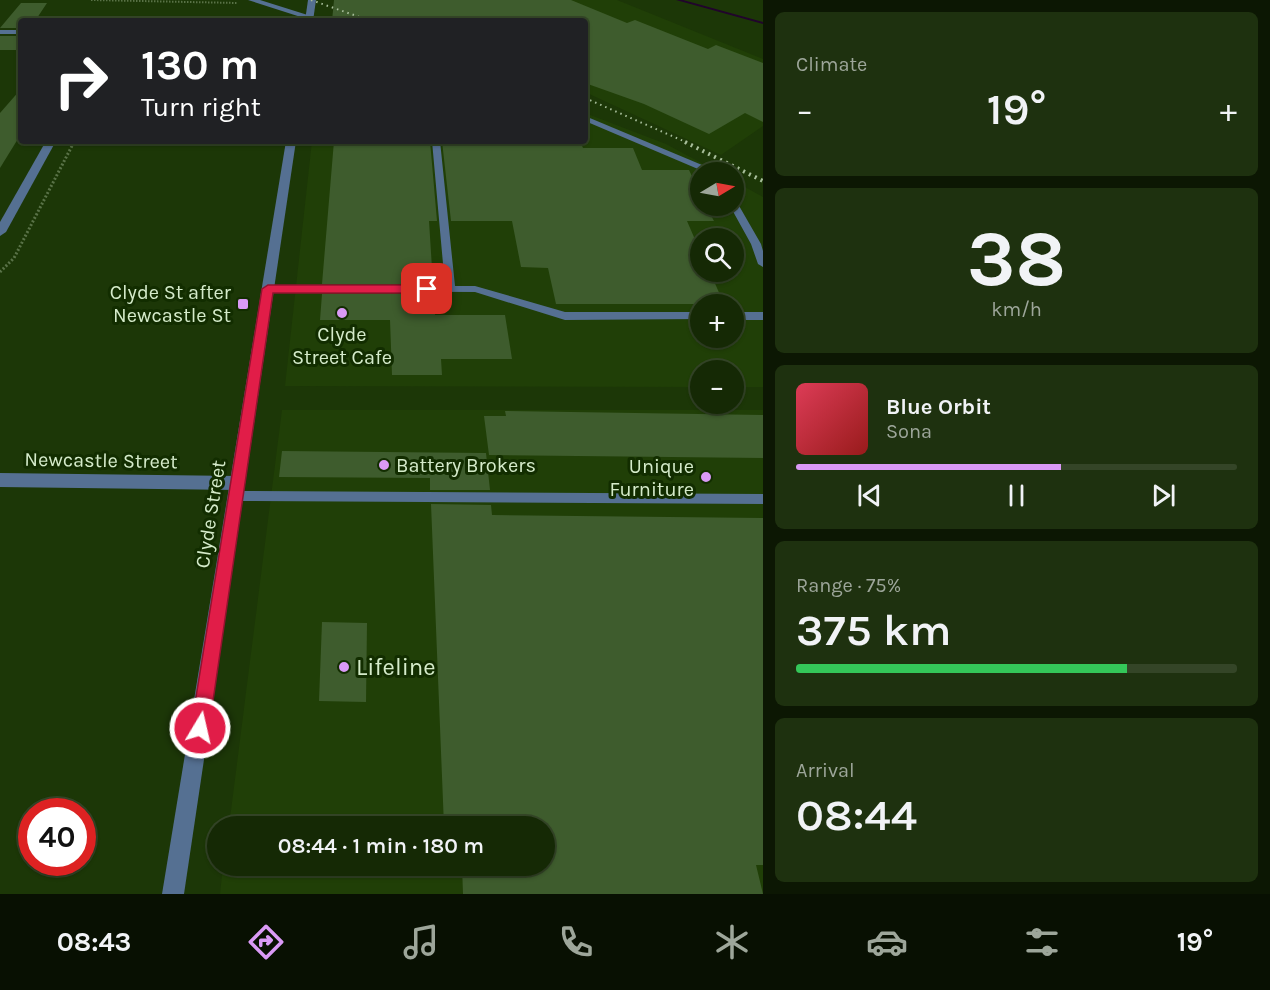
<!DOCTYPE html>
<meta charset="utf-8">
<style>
:root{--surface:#152905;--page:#1e310f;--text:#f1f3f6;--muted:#9da69a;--line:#344527;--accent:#da9af6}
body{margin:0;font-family:Karla,sans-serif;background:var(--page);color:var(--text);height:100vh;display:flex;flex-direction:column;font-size:22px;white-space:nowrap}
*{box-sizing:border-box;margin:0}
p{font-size:20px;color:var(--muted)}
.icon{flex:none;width:33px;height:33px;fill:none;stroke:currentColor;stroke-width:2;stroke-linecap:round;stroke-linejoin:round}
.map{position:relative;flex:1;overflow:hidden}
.details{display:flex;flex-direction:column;gap:12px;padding:12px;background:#0c1703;width:507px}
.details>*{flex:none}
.banner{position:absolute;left:18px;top:18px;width:570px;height:126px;border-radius:6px;box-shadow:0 2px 4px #0004,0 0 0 2px var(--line);background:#202124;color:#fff;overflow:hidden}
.needle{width:39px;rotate:80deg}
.buttons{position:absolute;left:690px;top:162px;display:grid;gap:12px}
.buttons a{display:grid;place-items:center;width:54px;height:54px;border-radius:50%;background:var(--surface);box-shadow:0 2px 4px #0004,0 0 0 2px var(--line);font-size:30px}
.speed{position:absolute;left:18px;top:798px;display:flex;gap:12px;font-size:30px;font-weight:700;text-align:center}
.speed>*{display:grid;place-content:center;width:78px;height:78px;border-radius:50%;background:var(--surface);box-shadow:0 2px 4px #0004,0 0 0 2px var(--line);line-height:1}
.speed .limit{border:9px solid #d22;background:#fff;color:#111}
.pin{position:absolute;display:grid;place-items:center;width:51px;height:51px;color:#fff;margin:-26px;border-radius:12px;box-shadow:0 3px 9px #0006}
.me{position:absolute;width:66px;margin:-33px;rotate:9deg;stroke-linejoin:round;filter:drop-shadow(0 0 4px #0008)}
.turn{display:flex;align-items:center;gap:21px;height:126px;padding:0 24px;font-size:27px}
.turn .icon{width:78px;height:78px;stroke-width:2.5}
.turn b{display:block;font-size:42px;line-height:51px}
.big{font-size:45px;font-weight:600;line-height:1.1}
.details .widget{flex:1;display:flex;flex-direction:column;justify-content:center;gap:9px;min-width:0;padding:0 21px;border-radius:9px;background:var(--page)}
.details .dial{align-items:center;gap:0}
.dial b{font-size:78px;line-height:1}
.song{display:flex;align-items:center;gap:18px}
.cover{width:72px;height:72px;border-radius:9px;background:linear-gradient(135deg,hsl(350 70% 55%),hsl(0 70% 35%))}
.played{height:6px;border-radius:3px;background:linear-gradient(90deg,var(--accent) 60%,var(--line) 60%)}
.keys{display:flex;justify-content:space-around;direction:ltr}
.heat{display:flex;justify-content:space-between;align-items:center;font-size:33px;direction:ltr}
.charge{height:9px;border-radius:4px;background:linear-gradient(90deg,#34c759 75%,var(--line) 0)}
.trip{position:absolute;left:207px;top:816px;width:348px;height:60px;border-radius:30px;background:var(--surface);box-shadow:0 2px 4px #0004,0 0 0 2px var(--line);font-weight:600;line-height:60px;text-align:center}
.tabs{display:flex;height:96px;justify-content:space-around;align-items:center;background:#081002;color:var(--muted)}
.tabs .icon{width:42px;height:42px}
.tabs .active{color:var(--accent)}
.tabs b{font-size:27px;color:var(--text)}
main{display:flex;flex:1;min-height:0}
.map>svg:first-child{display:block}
.built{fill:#203f07;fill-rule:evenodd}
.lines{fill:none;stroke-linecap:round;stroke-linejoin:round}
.stream{fill:#21042c;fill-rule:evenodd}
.building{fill:#3e5c2d}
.path-far1{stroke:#597247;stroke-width:2;stroke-dasharray:1.5 1.5;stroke-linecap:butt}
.path{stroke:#597247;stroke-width:3;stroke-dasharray:2 2;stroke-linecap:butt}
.service{fill:#557092;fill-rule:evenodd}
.minor{fill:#557092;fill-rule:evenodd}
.tertiary{fill:#557092;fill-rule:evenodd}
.rail-far1{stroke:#a7be9a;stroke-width:2;stroke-dasharray:1.5 4;stroke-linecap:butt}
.rail{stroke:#a7be9a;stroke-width:4;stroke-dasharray:2 4.5;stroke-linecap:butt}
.route{fill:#e11d48;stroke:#92132f;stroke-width:1.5}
.poi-dot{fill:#da9af6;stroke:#122d00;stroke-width:2}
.labels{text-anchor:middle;stroke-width:6;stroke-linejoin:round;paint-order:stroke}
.poi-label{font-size:20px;fill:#d5ebca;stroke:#122d00;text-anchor:end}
.street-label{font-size:20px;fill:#d5ebca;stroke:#122d00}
.near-poi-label{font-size:24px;fill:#d5ebca;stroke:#122d00;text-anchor:start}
</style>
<main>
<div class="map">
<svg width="763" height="894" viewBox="0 0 763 894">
<rect width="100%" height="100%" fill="#1c3707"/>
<g class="built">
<polygon points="337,0 617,0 763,59 763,126 721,155 585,92 585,21"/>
<path d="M585,113l81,31 52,28h-18v34h34v-25l29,16v190h-29v-17h-34v17l-415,-1 27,-245h273zM700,238h34v34h-34zM700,304h34v34h-34z"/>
<polygon points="282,410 763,410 763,894 220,894 223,866 544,866 544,826 229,826"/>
</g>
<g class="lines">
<polygon class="stream" points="676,0 683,0 763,22 763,24"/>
</g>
<g class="building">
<polygon points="334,0 571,0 627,23 635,20 708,49 716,45 763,63 763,122 745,113 709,134 644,104 585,83 585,21 332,21"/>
<polygon points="21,3 47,3 35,21 21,21 21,28 0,28"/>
<rect x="0" y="36" width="21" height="14"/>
<polygon points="21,89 21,134 0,168 0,113"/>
<polygon points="334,141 430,141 437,221 429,221 433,284 322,284"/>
<polygon points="442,141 580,141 583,148 633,148 642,170 689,170 700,193 700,206 706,206 714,221 687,221 700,251 700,272 710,272 724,304 556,304 548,268 521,267 512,221 451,221"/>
<polygon points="322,294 434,294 435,315 505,315 512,359 441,359 442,375 392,375 390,320 320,320"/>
<polygon points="505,411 763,415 763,458 489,455 484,416 506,416"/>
<polygon points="282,451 486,453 490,490 430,490 430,478 279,477"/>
<polygon points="431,504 491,505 492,515 763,518 763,865 756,865 763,894 463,894 462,866 544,866 544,826 444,826"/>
<polygon points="322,622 367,623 366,702 319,701"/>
</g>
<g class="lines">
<g class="path-far1">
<polyline points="91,0 237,3"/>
<polyline points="73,143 74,141"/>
</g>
<polyline class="path" points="0,272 14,258 74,142"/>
<g class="service">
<polygon points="585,116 714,170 715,172 705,172 585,121"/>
<polygon points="432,141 440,141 455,286 475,286 565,312 700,312 700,319 565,320 475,292 264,291 264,287 268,286 445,286"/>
<polygon points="734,201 738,204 761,244 763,251 763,267 758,264 751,244 730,206 734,206"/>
<rect x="734" y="312" width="29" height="8"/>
<polygon points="235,491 763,494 763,504 235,501 231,500 229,496 231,492"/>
</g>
<g class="minor">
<polygon points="248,0 260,0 314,17 307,19"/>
<rect x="0" y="30" width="21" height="4"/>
<polygon points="46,141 56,141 6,232 0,236 0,222"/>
<polygon points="0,473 237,476 243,478 245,483 243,488 237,490 0,487"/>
</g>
<g class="tertiary">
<polygon points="308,0 316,0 313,21 305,21"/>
<polygon points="286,141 296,141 184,894 162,894"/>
</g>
<g class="rail-far1">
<polyline points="311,0 371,21"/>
<polyline points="585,98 688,143"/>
</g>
<polyline class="rail" points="685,142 763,181"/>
</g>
<polygon class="route" points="268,285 427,285 433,289 427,293 273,293 209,728 206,734 200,737 193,734 191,728 262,289"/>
<g class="poi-dot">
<rect x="237" y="298" width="12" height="12" rx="3"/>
<circle cx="342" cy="313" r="6"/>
<circle cx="384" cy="465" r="6"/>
<circle cx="706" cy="477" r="6"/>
<circle cx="344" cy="667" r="6"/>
</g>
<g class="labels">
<g class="poi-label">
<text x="231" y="299">Clyde St after<tspan x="231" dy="23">Newcastle St</tspan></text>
<text x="342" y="341" text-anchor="middle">Clyde<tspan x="342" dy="23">Street Cafe</tspan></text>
<text x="396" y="472" text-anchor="start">Battery Brokers</text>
<text x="694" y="473">Unique<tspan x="694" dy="23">Furniture</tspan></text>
</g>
<g class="street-label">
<text transform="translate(101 460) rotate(1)" y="7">Newcastle Street</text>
<text transform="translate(210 514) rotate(-81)" y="7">Clyde Street</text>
</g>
<g class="near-poi-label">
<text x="356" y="675">Lifeline</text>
</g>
</g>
</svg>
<div class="buttons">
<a><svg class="needle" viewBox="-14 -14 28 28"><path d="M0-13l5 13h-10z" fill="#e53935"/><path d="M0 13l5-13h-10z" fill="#9da69a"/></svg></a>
<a><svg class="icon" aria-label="search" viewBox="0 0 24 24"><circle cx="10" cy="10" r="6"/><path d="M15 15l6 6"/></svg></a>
<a>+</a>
<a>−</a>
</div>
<div class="speed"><div class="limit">40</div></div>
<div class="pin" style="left:427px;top:289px;background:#d93025"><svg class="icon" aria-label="arrive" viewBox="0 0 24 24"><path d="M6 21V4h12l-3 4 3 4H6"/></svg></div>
<svg class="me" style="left:200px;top:728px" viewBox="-20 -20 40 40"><circle r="17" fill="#e11d48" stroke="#fff" stroke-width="3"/><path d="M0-11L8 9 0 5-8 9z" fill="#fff"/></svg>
<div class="trip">08:44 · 1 min · 180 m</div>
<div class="banner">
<div class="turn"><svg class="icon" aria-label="right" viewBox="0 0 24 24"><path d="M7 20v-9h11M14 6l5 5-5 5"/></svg><div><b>130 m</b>Turn right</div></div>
</div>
</div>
<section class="details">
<div class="widget"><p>Climate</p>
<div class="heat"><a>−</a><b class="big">19°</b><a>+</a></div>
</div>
<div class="widget dial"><b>38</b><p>km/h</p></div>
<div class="widget">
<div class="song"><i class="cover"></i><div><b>Blue Orbit</b><p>Sona</p></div></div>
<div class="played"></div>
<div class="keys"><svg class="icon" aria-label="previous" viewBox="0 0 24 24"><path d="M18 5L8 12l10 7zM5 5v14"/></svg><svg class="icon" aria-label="pause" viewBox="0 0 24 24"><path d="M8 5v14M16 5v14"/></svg><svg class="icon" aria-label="next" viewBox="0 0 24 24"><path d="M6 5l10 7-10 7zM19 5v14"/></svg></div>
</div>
<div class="widget"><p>Range · 75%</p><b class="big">375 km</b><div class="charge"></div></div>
<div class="widget"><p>Arrival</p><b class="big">08:44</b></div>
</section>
</main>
<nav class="tabs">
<b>08:43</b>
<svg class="icon active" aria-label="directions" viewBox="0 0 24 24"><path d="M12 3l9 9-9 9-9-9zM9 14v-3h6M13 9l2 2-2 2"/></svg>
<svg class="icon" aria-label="music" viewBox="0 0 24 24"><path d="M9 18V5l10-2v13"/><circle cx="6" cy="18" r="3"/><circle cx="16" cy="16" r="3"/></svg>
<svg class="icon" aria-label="phone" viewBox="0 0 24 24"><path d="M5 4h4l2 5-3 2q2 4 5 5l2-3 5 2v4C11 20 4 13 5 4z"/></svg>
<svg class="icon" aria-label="climate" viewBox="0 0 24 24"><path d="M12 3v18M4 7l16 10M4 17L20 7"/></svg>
<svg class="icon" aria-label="car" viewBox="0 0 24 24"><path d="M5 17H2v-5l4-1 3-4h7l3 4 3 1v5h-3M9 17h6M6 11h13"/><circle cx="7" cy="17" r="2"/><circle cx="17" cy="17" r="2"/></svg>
<svg class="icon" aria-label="filters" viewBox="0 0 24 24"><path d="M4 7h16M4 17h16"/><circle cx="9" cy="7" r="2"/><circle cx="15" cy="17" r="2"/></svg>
<b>19°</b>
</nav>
